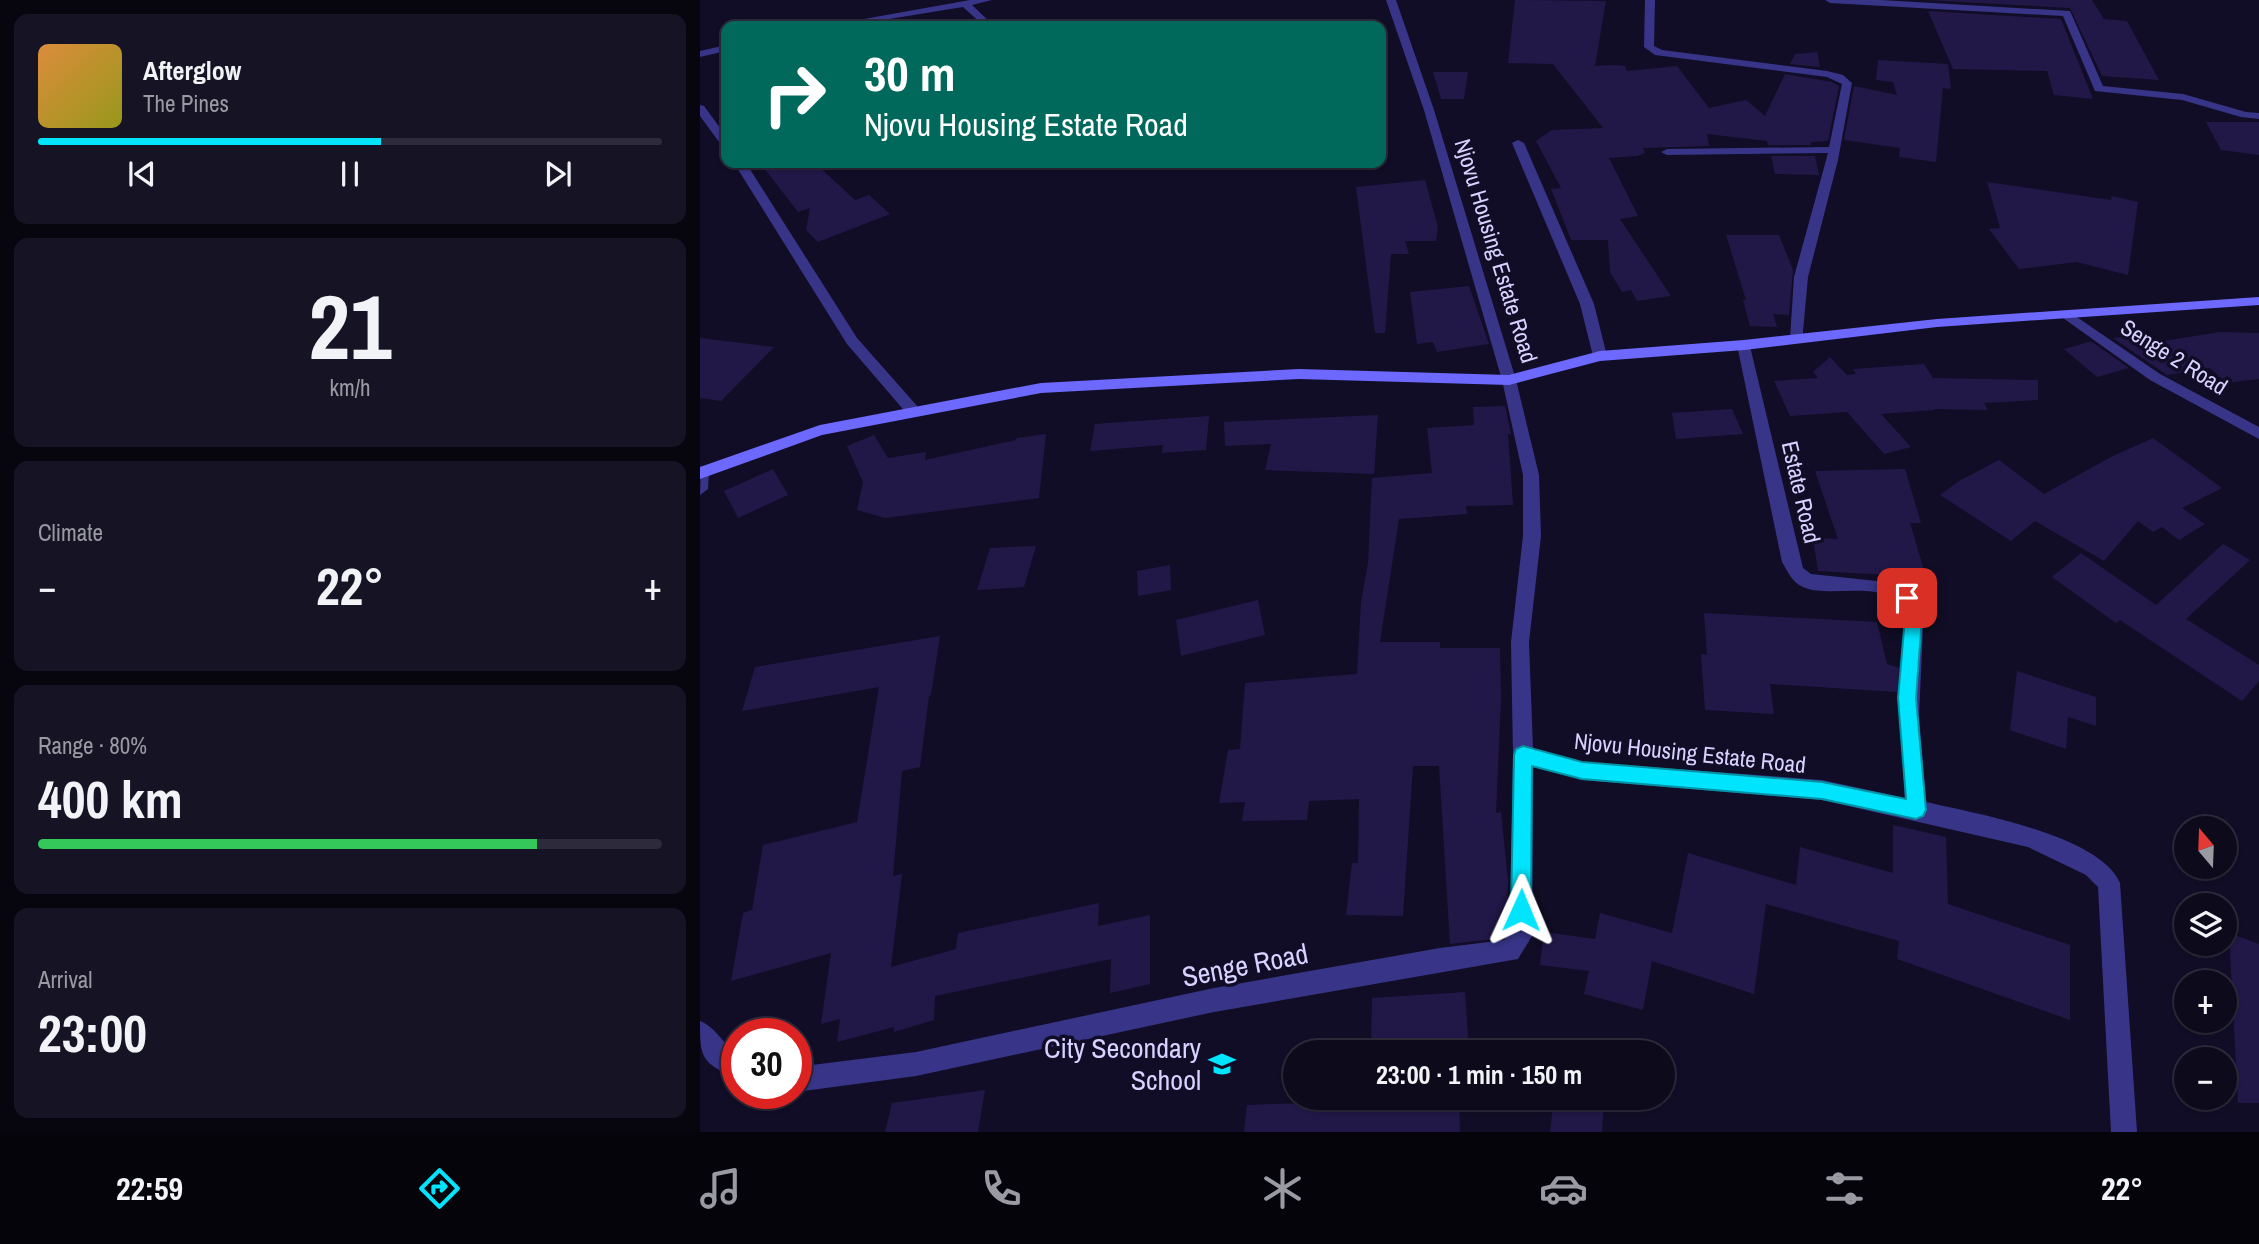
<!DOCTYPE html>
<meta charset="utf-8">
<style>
:root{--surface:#0d0a1c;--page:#161325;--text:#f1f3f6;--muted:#9a9aa3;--line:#2d2b3b;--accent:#00e4fd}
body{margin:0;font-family:"Archivo Narrow",sans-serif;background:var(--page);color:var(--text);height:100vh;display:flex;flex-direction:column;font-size:26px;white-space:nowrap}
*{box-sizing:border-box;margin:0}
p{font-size:23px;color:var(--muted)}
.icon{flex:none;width:38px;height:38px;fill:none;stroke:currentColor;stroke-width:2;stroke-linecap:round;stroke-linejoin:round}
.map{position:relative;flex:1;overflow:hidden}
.drawer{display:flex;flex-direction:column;gap:14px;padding:14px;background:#07060f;width:700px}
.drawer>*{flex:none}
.hud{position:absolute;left:21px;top:21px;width:665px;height:147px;border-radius:14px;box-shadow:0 2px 5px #0004,0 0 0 2px var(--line);background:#00695c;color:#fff;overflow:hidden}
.needle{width:46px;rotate:341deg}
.controls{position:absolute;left:1474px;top:816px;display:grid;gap:14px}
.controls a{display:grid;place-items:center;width:63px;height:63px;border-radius:50%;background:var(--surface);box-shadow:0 2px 5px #0004,0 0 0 2px var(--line);font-size:35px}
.speed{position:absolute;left:21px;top:1018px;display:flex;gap:14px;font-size:35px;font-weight:700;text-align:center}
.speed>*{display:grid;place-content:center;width:91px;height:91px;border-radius:50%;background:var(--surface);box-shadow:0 2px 5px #0004,0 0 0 2px var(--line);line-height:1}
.speed .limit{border:10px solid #d22;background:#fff;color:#111}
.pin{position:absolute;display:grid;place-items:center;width:60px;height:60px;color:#fff;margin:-30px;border-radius:14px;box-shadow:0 4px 10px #0006}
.me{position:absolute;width:77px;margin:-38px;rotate:1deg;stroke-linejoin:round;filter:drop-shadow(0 0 5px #0008)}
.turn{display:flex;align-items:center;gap:24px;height:147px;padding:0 28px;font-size:32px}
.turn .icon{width:91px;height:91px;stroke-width:2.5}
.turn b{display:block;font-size:49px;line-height:60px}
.big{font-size:52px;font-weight:700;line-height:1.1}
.drawer .tile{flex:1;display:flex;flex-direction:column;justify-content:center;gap:10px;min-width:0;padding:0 24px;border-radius:14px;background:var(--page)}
.drawer .dial{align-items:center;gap:0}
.dial b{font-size:91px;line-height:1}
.song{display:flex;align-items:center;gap:21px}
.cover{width:84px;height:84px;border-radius:10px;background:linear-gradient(135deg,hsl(30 70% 55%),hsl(60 70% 35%))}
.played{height:7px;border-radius:4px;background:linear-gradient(90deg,var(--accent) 55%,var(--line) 55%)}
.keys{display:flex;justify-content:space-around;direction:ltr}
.heat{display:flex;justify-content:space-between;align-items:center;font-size:38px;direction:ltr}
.charge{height:10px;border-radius:5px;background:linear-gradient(90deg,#34c759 80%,var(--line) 0)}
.trip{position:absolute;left:583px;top:1040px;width:392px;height:70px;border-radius:35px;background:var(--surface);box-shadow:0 2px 5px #0004,0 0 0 2px var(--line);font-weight:700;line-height:70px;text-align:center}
.menu{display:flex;height:112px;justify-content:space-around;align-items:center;background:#05040b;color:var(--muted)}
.menu .icon{width:49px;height:49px}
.menu .current{color:var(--accent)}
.menu b{font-size:32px;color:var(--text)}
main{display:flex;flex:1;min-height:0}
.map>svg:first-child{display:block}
.building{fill:#221848}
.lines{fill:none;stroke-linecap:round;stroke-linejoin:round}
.street{fill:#383588;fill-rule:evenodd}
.secondary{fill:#6d69ff;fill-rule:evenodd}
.route{fill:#00e4fd;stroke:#0094a4;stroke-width:2}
.labels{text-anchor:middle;stroke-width:7;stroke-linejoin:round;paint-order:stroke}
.street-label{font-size:23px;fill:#d7d2ff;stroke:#110d26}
.near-street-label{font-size:28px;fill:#d7d2ff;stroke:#110d26}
.near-poi-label{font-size:28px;fill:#d7d2ff;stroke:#110d26;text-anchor:end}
</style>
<main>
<section class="drawer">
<div class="tile">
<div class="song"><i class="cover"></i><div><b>Afterglow</b><p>The Pines</p></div></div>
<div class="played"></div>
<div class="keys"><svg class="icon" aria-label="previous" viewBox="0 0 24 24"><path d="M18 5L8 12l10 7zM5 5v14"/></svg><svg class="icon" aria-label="pause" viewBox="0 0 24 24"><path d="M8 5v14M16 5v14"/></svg><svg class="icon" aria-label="next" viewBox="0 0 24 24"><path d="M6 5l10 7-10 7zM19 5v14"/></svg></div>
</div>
<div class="tile dial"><b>21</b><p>km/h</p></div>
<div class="tile"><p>Climate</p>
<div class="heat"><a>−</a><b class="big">22°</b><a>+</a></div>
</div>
<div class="tile"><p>Range · 80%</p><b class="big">400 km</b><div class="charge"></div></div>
<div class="tile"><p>Arrival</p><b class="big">23:00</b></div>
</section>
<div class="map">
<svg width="1559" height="1132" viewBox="0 0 1559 1132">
<rect width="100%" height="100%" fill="#110d26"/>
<g class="building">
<polygon points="815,0 906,1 895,66 917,65 925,66 927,71 977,66 1009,108 1046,100 1065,116 1085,74 1132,82 1139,86 1128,141 1111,142 1111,145 1068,145 1067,141 1007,134 1009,146 943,148 945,153 937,156 909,158 938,216 920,219 971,296 937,301 931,290 922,292 910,272 908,240 871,240 851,189 861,188 836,141 852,130 903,128 853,64 808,63"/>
<polygon points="1226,0 1392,0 1404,19 1427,21 1459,80 1402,76 1370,8"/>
<polygon points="1228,11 1361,19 1393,99 1354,95 1347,71 1253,69"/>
<polygon points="1117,52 1120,67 1090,64 1095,54"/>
<polygon points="1178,60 1248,64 1251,89 1243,88 1236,162 1199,157 1200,148 1144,140 1154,86 1197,95 1193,82 1176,80"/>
<polygon points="733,72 768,72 764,99 741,99"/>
<polygon points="1506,122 1559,122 1559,155 1521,150"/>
<polygon points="1071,156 1115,156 1119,175 1075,174"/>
<polygon points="60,163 115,163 155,200 169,195 190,214 118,242 106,230 110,208 98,212"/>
<polygon points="725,180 738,227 736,241 705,241 709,254 691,254 685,333 675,333 656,187"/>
<polygon points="1287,182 1411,200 1412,196 1438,202 1428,275 1377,262 1319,269 1289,229 1300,228"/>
<polygon points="1026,235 1079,235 1093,270 1089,315 1073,314 1077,327 1050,326 1043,300 1046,300"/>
<polygon points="769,286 789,344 737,352 733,342 717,344 710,292"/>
<polygon points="1520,332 1559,333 1559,379 1526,383 1510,368 1467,375 1413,338 1441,334 1451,343"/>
<polygon points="0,338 74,347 21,401 0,398"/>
<polygon points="1389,342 1392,342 1429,368 1397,377 1364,349"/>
<polygon points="1130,357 1147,375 1156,374 1153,369 1224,364 1233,378 1338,380 1338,400 1284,403 1288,410 1234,409 1235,410 1181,414 1211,447 1184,454 1147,412 1090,416 1074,381 1118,378 1113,372"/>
<polygon points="805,406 811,434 808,434 813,505 766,506 767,514 699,519 680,642 740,642 740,648 800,648 801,698 796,813 801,812 808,880 807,931 803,938 750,944 739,766 713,766 703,916 646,915 652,863 658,863 659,799 609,801 607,820 542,821 545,802 519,803 528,750 540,749 545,683 657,674 661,602 668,563 672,478 732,473 727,428 774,425 773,407"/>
<polygon points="1032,409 1043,434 976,439 972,413"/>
<polygon points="678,415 674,474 565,470 571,444 525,446 524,422"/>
<polygon points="509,416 506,450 462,453 463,445 390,451 395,424"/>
<polygon points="346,434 339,498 185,518 157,510 163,482 147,446 174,435 188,458 226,452 225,460 316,440 317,438"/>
<polygon points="1453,438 1522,488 1482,508 1505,524 1479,540 1462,527 1453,532 1438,521 1404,561 1335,521 1311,541 1240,495 1259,481 1299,460 1344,494 1411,457"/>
<polygon points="73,469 88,495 38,518 24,491"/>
<polygon points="1205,469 1221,523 1210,523 1226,577 1118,571 1113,538 1138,539 1115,471"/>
<polygon points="1523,544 1550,560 1486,619 1559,665 1559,681 1542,701 1420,620 1416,623 1352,577 1381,553 1456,605"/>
<polygon points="336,546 324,587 277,590 290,548"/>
<polygon points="470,565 471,590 438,596 437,571"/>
<polygon points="558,600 565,635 481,656 476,620"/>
<polygon points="1004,613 1177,622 1187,664 1199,668 1197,692 1070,684 1074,714 1005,710 1001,654 1007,655"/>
<polygon points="240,636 231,695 229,696 220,767 202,771 193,876 202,874 191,967 256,949 258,933 399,903 398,926 450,915 450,984 410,993 411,959 235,996 234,1020 194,1032 194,1027 137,1042 140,1019 121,1024 131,953 31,981 43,913 52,910 63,845 157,822 179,687 42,711 55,667"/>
<polygon points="1317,671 1396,697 1396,726 1368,717 1366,749 1310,730"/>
<polygon points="1193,825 1246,837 1248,904 1370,945 1370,1020 1197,959 1199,941 1066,904 1054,994 952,961 943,1010 884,994 889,971 840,965 844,932 895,939 900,913 972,933 988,853 1096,885 1100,847 1193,873"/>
<polygon points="1529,933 1559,944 1559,1103 1538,1103"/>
<polygon points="765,992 769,1052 671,1052 672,998"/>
<polygon points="285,1090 278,1132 185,1132 192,1103"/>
<polygon points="759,1097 760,1132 544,1132 547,1105"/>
<polygon points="854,1097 904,1097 902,1132 850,1132"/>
</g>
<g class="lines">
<g class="street">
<polygon points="270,0 292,0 272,5 294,26 284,26 263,7 146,26 125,26"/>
<path d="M686,0h10l38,110 82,270 23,95 2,61 -12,106 4,107 49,13 240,18 83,18 -6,-101 5,-69 -2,-22c-24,-27 -71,-7 -99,-19 -11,-5 -15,-15 -21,-25l-45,-217 2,-3h10l54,226 8,6 75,8 26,11 7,10 4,25 -4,88 7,86c47,11 174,33 194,81l17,249h-26l-13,-245 -12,-12 -58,-28 -206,-47 -240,-20 -49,-13 -1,169 -14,23 -304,53 -298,64 -120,16v-25l120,-15 298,-64 226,-40 64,-8 6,-8 3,-177 -2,-113 12,-106v-61l-21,-95 -78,-270z"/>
<polygon points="945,0 955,0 954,46 962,50 1127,71 1143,75 1152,83 1138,160 1108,277 1102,342 1097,343 1090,339 1094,277 1128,153 967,155 961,152 967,149 1129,147 1142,84 1127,77 955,55 944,47"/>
<polygon points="1125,0 1181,0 1370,11 1403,86 1483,94 1546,112 1559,113 1559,119 1541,117 1482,100 1395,91 1363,16 1130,3"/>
<polygon points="26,45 26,51 0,57 0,51"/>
<polygon points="0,105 4,106 26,136 26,147 22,146 0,116"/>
<polygon points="818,140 824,143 894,304 907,356 905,359 895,359 893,356 880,304 812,143"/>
<polygon points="34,163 46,163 157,338 218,407 221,411 218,415 208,415 147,344"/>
<polygon points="1368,311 1460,374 1559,427 1559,439 1450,380 1363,318 1361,315"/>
<polygon points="1,466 9,472 8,489 0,495"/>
<path d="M0,1021c16,6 22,23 37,31v26c-36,-15 -37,-20 -37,-57z"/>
</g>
<polygon class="secondary" points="1559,297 1559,305 1237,327 1044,350 900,361 809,385 599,379 341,393 122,435 0,479 0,467 120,425 341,383 599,369 809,375 900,351 1044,340 1237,319"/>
</g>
<polygon class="route" points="1207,592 1213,594 1222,618 1216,698 1226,810 1223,816 1216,819 1122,799 882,779 832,766 831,910 828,917 821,920 814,917 811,910 814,755 816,749 823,746 882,762 1122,782 1206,799 1198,698 1205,618 1199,598 1201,594"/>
<defs>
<symbol id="school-bare" viewBox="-9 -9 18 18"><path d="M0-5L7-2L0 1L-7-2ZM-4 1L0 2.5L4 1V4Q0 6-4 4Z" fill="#00e4fd" stroke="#110d26" stroke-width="2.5" paint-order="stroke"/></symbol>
</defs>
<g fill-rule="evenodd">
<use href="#school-bare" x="503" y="1045" width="38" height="38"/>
</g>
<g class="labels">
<g class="street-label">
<text transform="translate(796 251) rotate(73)" y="8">Njovu Housing Estate Road</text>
<text transform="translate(1474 357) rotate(32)" y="8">Senge 2 Road</text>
<text transform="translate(1101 492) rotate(77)" y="8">Estate Road</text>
<text transform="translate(990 753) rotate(6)" y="8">Njovu Housing Estate Road</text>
</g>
<g class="near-street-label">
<text transform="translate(545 965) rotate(-11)" y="10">Senge Road</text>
</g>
<g class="near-poi-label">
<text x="501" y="1058">City Secondary<tspan x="501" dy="32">School</tspan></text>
</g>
</g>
</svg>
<div class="controls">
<a><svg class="needle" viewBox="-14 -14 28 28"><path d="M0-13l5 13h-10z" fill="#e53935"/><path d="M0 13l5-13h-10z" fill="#9a9aa3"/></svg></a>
<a><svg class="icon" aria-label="layers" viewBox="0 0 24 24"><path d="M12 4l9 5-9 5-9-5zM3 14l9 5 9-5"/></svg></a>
<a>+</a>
<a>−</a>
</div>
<div class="speed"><div class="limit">30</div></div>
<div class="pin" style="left:1207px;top:598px;background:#d93025"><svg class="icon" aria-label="arrive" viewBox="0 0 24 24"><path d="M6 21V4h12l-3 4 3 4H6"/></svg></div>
<svg class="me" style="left:821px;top:910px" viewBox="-20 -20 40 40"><path d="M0-17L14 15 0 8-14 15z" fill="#00e4fd" stroke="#fff" stroke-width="4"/></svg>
<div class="trip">23:00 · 1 min · 150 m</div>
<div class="hud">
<div class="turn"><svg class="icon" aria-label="right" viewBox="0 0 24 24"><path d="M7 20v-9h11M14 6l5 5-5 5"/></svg><div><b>30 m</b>Njovu Housing Estate Road</div></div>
</div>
</div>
</main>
<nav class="menu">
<b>22:59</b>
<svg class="icon current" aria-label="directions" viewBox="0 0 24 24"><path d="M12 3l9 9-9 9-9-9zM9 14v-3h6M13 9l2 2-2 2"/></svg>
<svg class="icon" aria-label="music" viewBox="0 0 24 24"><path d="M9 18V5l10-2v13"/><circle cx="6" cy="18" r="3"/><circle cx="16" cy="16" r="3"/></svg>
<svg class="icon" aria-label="phone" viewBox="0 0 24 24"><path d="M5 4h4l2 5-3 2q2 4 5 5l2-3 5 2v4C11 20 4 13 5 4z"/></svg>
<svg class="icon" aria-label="climate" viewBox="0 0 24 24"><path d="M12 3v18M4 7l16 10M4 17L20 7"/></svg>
<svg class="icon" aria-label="car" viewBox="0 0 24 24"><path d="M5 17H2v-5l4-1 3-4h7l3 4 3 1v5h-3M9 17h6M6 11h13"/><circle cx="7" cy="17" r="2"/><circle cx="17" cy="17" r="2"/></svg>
<svg class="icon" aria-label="filters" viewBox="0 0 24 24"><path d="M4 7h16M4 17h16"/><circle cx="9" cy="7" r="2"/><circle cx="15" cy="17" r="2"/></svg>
<b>22°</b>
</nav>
